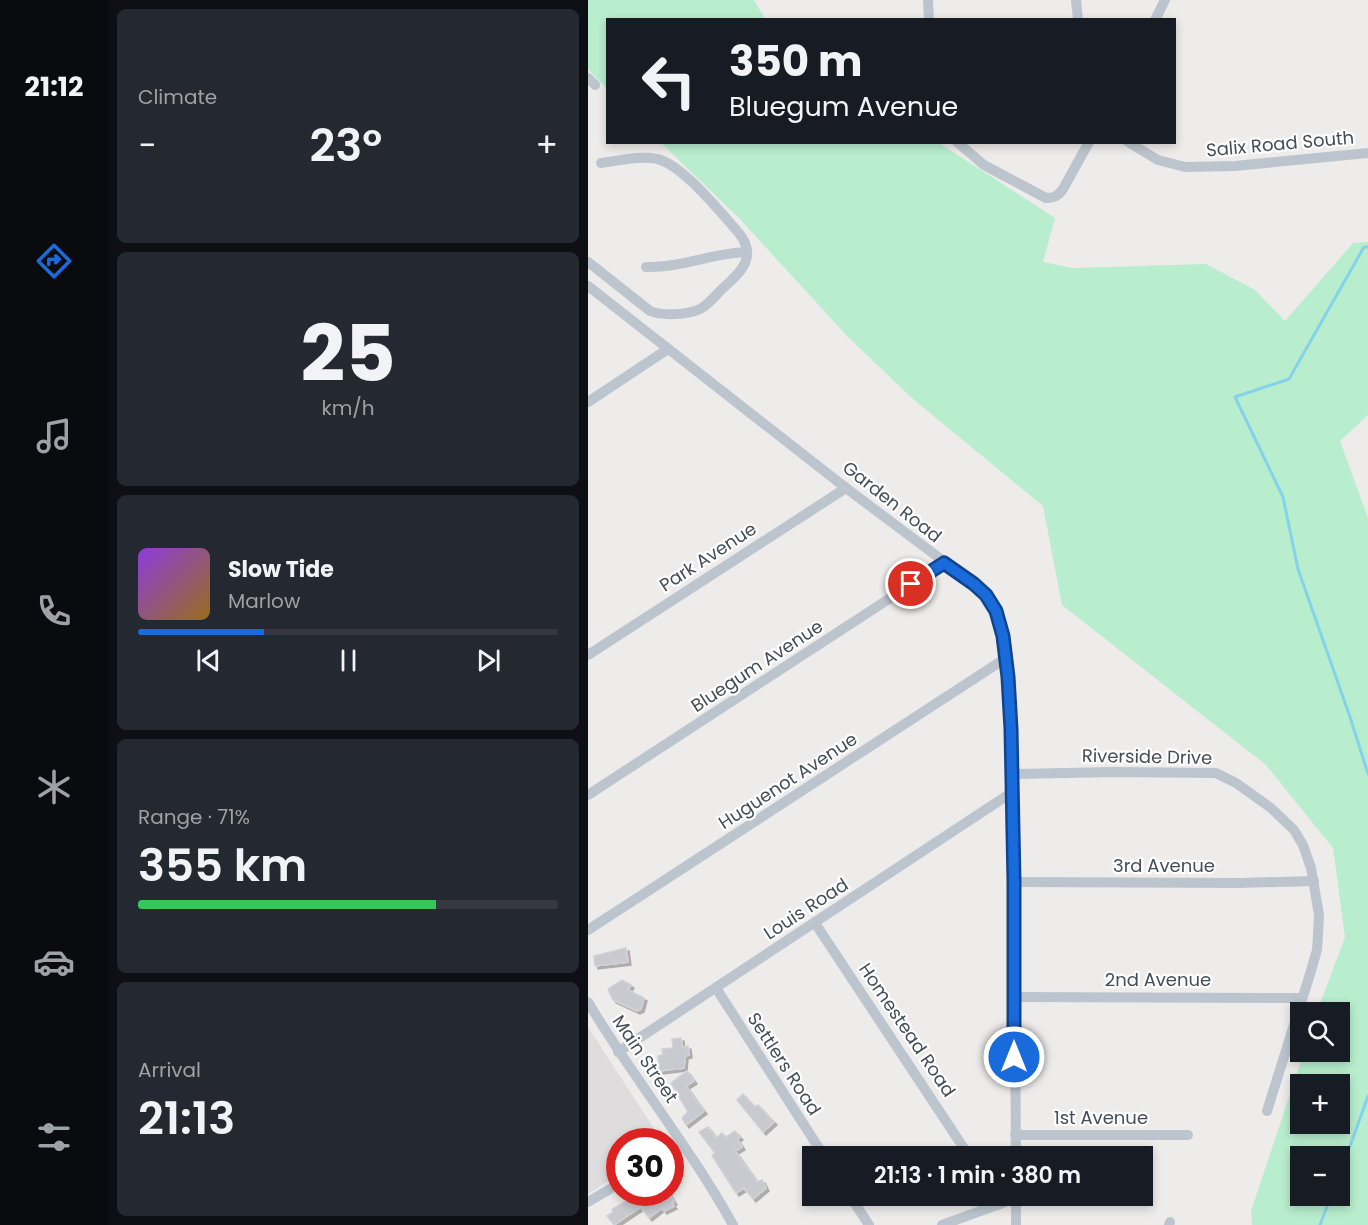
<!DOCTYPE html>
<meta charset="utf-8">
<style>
:root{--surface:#171b24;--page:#242831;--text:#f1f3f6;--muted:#9ea1a6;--line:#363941;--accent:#196ada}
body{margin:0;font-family:Poppins,sans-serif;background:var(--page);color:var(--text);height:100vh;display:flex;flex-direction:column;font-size:22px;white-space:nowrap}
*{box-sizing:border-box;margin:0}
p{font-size:20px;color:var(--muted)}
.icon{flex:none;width:33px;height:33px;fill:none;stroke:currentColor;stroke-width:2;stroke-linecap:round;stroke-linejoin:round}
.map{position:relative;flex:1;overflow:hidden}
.panel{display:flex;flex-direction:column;gap:9px;padding:9px;background:#0d0f14;width:480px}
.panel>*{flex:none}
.top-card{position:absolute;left:18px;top:18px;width:570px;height:126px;border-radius:0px;box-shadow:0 3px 9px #0003;background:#171b24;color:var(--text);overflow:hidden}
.tools{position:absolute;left:702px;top:1002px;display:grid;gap:12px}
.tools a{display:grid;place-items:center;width:60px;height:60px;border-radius:0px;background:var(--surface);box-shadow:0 3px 9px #0003;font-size:30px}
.speed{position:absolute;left:18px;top:1128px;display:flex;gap:12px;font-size:30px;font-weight:700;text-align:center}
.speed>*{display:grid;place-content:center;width:78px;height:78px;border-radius:50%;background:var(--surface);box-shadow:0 3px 9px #0003;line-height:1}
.speed .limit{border:9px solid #d22;background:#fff;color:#111}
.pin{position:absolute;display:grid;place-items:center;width:51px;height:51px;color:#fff;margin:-26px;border:3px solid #fff;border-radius:50%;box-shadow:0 2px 6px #0007}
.me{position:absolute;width:66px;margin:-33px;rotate:0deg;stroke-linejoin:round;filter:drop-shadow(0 0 4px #0008)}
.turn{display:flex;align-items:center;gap:21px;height:126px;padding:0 24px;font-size:27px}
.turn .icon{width:78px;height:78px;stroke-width:2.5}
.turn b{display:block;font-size:42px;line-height:51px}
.big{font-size:45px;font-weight:600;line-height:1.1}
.panel .card{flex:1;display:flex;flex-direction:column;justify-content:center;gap:9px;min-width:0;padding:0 21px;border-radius:9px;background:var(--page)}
.panel .dial{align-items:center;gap:0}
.dial b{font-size:78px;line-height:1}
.song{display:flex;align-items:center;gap:18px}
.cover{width:72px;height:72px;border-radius:9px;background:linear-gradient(135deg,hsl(270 70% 55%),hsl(40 70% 35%))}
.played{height:6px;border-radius:3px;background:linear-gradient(90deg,var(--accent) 30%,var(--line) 30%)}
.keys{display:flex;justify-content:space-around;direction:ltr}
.heat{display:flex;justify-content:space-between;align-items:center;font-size:33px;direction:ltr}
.charge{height:9px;border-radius:4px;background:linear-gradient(90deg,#34c759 71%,var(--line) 0)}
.trip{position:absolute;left:214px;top:1146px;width:351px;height:60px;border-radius:0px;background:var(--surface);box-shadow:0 3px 9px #0003;font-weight:600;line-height:60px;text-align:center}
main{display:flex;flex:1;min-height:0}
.tabs{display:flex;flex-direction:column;width:108px;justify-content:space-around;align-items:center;background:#090b0e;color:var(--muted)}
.tabs .icon{width:42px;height:42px}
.tabs .on{color:var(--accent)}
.tabs b{font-size:27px;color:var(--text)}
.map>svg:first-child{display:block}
.education{fill:#dfdcdd}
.green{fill:#b8edcd;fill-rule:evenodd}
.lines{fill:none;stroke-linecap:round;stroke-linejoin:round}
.stream{stroke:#85d3ea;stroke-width:3}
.building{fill:#c8cad0;stroke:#cfd1d7;stroke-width:1.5;filter:url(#shadow)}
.minor{stroke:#bcc5ce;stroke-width:10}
.route-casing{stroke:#10458e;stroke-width:15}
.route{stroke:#196ada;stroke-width:10}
.labels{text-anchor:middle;stroke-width:4.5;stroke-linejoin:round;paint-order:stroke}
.street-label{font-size:18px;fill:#444e58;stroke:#fff}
</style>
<main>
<nav class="tabs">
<b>21:12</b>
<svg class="icon on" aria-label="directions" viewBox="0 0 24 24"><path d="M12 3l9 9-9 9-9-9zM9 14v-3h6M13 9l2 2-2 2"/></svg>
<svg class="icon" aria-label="music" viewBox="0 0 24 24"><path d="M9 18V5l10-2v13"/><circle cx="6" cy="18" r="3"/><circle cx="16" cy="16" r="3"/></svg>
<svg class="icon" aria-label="phone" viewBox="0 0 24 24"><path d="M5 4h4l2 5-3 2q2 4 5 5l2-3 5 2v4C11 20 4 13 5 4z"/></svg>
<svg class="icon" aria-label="climate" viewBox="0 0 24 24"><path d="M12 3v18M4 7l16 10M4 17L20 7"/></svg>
<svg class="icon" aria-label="car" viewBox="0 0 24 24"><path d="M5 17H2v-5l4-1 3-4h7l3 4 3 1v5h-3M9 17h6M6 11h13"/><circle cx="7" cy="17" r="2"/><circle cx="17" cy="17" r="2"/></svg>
<svg class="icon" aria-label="filters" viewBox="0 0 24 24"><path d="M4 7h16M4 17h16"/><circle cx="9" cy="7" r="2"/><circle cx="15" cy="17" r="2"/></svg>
</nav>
<section class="panel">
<div class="card"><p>Climate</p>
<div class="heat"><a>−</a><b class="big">23°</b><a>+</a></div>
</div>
<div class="card dial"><b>25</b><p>km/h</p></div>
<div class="card">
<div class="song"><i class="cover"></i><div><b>Slow Tide</b><p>Marlow</p></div></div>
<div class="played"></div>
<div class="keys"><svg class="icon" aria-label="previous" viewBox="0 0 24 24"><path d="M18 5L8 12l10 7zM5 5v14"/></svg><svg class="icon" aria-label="pause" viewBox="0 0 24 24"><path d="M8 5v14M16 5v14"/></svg><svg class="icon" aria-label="next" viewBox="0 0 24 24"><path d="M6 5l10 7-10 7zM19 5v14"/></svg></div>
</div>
<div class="card"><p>Range · 71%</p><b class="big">355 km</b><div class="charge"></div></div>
<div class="card"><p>Arrival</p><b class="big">21:13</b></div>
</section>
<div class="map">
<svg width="780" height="1225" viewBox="0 0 780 1225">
<defs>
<filter id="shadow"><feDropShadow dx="3" dy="3" stdDeviation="0" flood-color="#0004"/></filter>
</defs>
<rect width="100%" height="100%" fill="#eeebeb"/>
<polygon class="education" points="0,1027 74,1141 32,1142 31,1174 0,1194"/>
<g class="green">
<polygon points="0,0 166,0 177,19 20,20 19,89 0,69"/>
<path d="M73,143h278l116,75 -12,44 30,6 133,-4 49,26 30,31 68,-78 15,-1v173l-28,26 28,77v707h-116l-1,-14 53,-159h36v-40h-23l28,-75 -12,-89 -67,-83 -204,-160 -19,-99 -130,-107 -66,-63 -108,-118zM712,1084h40v40h-40zM712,1156h40v40h-40z"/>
</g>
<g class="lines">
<g class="stream">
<polyline points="780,247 776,247 701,379 647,397 695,497 710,569 762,717 780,774"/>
<polyline points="752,1174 780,1096"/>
<polyline points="732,1225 743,1196"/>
</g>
</g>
<g class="building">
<polygon points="38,948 40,962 7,966 6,956"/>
<polygon points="34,980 43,985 40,990 56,998 53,1009 49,1011 25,1000 20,989"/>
<polygon points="93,1038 94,1047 100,1046 101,1055 97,1056 96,1068 71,1071 70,1056 75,1055 74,1049 85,1048 84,1039"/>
<polygon points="99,1071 106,1081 98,1086 116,1111 98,1125 94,1118 100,1112 83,1083"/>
<polygon points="155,1094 167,1107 170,1105 186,1122 175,1132 149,1100"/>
<polygon points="120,1127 128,1138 134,1133 137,1138 147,1131 152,1137 149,1139 154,1147 147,1151 169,1182 174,1180 178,1188 165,1199 156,1188 148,1193 130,1165 124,1155 127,1153 111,1132"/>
<polygon points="54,1192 59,1192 64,1200 80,1192 86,1202 84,1203 86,1206 76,1211 74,1208 61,1218 53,1207 26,1225 19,1216 25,1212 24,1209 42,1199 43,1201"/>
</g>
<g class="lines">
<g class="minor">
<polyline points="340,0 341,20"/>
<polyline points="488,0 490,20"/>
<polyline points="567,20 577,0"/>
<polyline points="0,78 7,85"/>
<path d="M369,142l27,23 62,33c8,0 12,-2 17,-9l26,-47"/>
<polyline points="540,142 570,160 597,167 647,166 780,153"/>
<path d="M0,262l62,49c12,5 37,4 50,-2 8,-4 15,-13 21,-19 19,-17 38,-33 17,-58 -18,-20 -56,-68 -81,-73 -17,-4 -39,2 -56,4"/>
<path d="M58,267c35,1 66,-14 101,-15"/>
<polyline points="0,286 258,488 386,584 403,602 412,621 422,698 426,882 428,1156"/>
<polyline points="0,402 80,349"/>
<polyline points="0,655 258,488"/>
<polyline points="423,774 526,772 628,773 648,783 683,808 706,830 715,845 723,868 731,915 730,934 729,950 722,974 679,1111"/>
<polyline points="0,795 356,563"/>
<polyline points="426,882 651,883 726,881"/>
<polyline points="227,923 381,1156"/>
<polyline points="0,930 418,658"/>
<polyline points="128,988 236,1156"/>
<polyline points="426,997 714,998"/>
<path d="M0,1002c45,76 102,145 145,223"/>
<polyline points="30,1052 423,793"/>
<polyline points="427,1135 600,1135"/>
<polyline points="262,1196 281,1225"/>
<polyline points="428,1196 428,1225"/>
<polyline points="0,1202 32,1183"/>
<polyline points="354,1225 428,1198"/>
<polyline points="581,1225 582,1222"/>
</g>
</g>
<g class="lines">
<defs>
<polyline id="route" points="323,584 356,563 386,584 398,595 408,611 415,636 420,677 423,729 426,882 426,1057"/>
</defs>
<use href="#route" class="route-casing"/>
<use href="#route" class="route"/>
</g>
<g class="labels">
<g class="street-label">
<text transform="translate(692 144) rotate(-5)" y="6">Salix Road South</text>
<text transform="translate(304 502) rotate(38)" y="6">Garden Road</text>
<text transform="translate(120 557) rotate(-33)" y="6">Park Avenue</text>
<text transform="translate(169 666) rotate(-33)" y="6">Bluegum Avenue</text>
<text transform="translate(559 757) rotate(1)" y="6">Riverside Drive</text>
<text transform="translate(200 781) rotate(-33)" y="6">Huguenot Avenue</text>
<text x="576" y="872">3rd Avenue</text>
<text transform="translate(218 909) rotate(-33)" y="6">Louis Road</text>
<text x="570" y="986">2nd Avenue</text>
<text transform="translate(319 1030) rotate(56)" y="6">Homestead Road</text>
<text transform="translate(57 1059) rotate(56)" y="6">Main Street</text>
<text transform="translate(196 1064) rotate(57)" y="6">Settlers Road</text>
<text x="513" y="1124">1st Avenue</text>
</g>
</g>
</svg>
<div class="tools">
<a><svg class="icon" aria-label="search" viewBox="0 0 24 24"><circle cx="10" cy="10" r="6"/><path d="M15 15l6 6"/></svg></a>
<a>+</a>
<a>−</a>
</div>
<div class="speed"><div class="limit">30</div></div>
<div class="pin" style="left:323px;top:584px;background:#d93025"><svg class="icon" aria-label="arrive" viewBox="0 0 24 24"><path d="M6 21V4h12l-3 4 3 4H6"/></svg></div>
<svg class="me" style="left:426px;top:1057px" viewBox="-20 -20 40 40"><circle r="17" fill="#196ada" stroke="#fff" stroke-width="3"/><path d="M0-11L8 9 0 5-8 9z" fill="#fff"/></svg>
<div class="trip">21:13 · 1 min · 380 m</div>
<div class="top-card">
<div class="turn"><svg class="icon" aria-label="left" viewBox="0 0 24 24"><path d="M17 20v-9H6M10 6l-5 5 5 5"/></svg><div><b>350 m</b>Bluegum Avenue</div></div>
</div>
</div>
</main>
